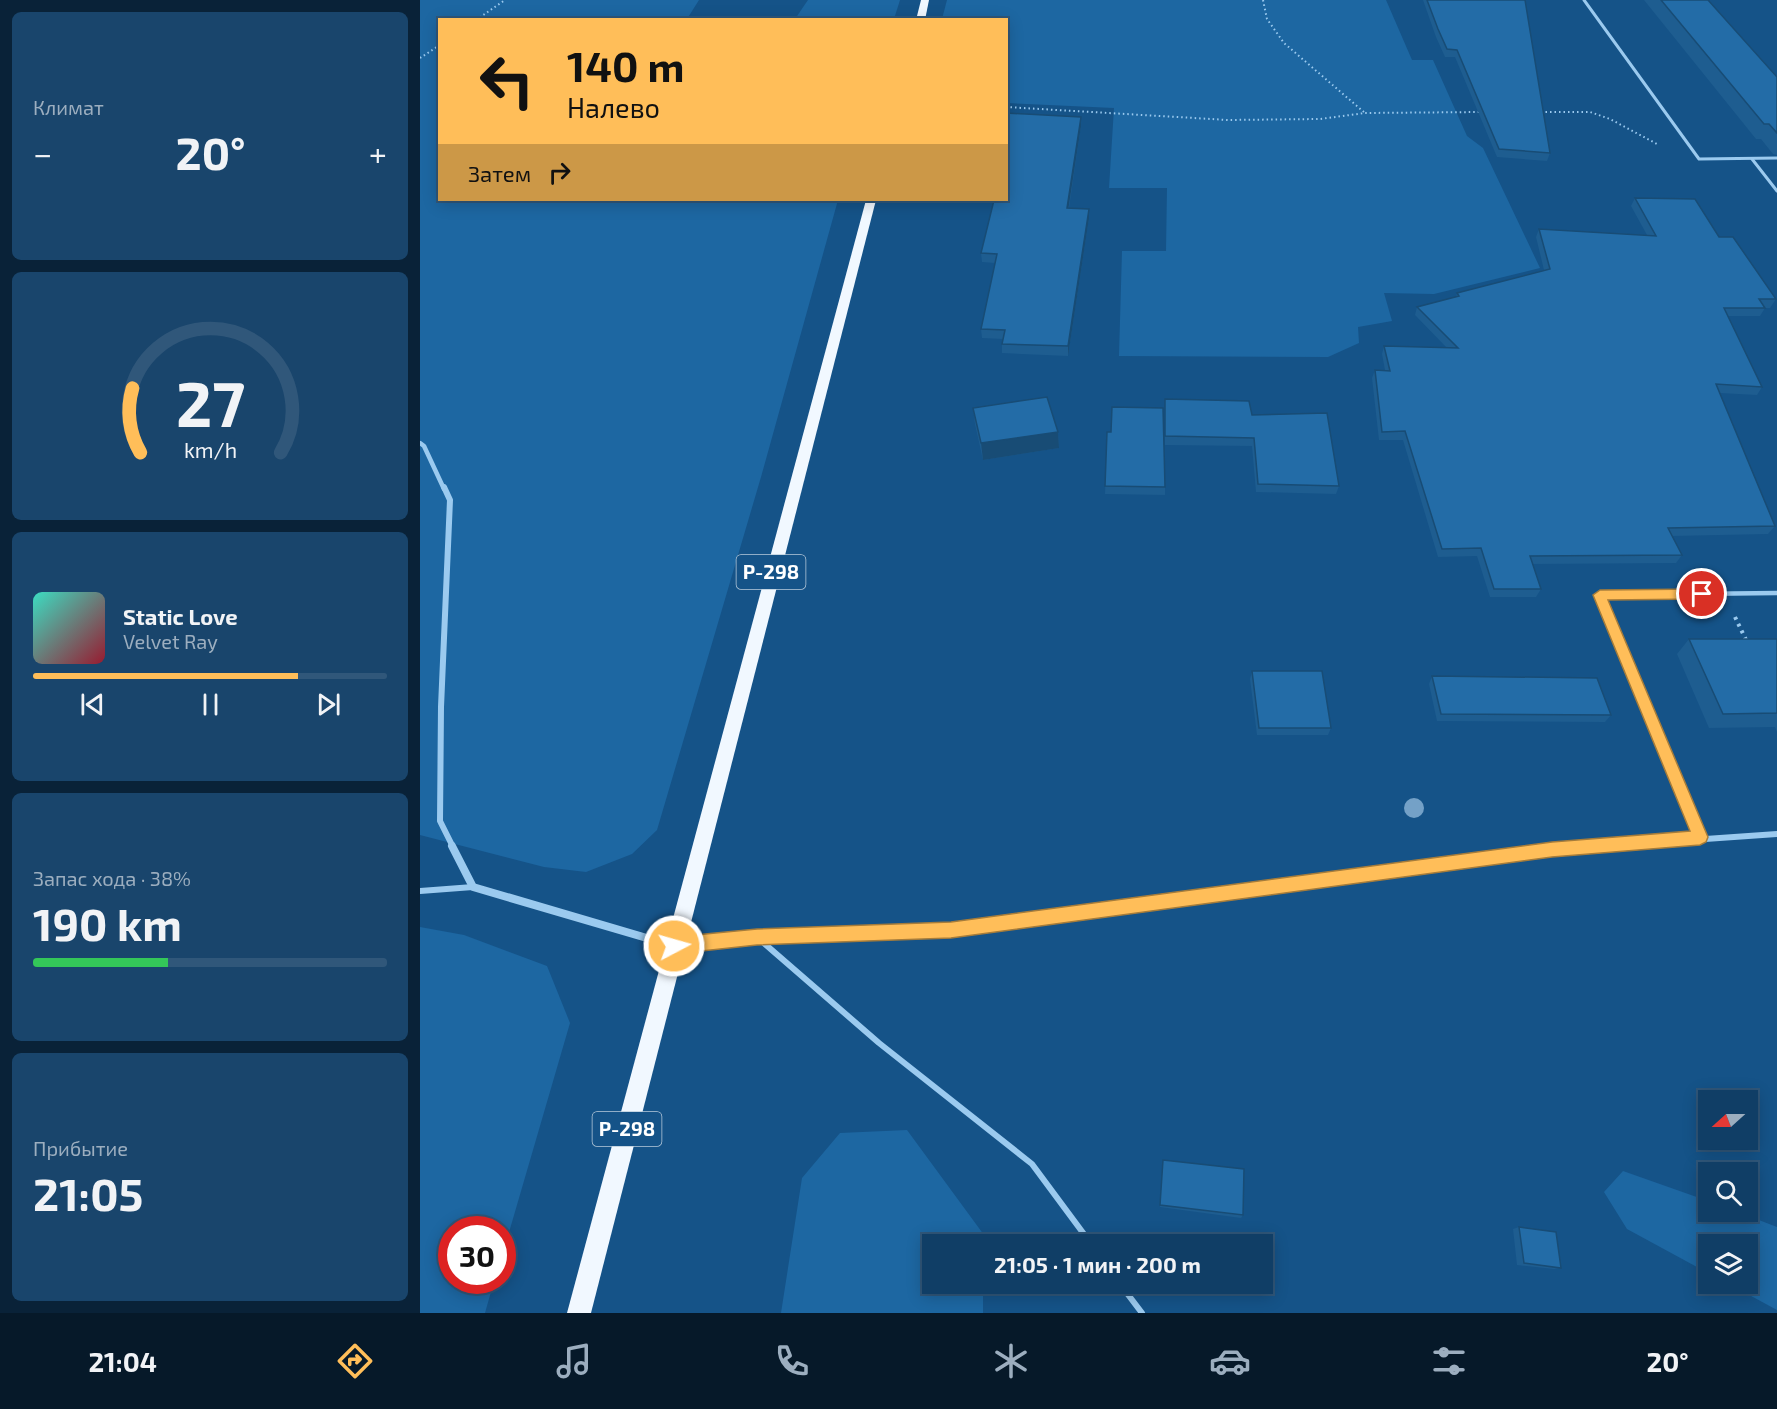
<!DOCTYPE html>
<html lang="ru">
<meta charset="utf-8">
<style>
:root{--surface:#103e66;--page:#19456c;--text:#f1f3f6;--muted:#9caebf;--line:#30577a;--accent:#ffbe59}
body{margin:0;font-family:"Exo 2",sans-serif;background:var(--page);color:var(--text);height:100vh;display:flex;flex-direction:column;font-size:22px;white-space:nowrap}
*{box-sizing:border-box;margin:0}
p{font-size:20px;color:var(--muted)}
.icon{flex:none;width:33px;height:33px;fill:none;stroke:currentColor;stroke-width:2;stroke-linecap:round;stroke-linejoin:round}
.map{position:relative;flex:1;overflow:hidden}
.panel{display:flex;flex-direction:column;gap:12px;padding:12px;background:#092238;width:420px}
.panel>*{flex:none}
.guide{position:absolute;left:18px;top:18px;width:570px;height:183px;border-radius:0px;box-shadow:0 3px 15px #0003,0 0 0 2px var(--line);background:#ffbe59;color:#111;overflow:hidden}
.needle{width:39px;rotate:249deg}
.controls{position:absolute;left:1278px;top:1090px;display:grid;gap:12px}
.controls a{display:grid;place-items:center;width:60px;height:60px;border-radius:0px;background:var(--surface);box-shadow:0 3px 15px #0003,0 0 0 2px var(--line);font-size:30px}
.speed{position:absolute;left:18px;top:1216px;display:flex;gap:12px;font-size:30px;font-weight:700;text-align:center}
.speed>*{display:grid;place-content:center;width:78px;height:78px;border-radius:50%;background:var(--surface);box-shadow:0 3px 15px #0003,0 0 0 2px var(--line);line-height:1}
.speed .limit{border:9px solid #d22;background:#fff;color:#111}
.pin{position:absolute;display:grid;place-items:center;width:51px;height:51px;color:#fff;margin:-26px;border:3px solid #fff;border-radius:50%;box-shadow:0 2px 6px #0007}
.me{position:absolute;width:66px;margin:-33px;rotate:84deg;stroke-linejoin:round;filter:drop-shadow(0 0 4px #0008)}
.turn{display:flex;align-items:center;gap:21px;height:126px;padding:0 30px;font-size:27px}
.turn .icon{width:78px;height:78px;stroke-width:2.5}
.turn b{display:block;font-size:42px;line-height:51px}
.then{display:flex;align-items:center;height:57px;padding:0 30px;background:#0003;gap:12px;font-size:22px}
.big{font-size:45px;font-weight:700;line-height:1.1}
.panel .widget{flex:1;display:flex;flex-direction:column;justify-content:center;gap:9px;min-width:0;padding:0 21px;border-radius:9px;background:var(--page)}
.panel .dial{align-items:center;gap:0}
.dial svg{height:156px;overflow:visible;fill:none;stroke:var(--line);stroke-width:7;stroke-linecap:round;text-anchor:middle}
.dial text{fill:var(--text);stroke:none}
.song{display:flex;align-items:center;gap:18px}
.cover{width:72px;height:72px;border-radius:9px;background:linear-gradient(135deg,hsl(170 70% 55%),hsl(350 70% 35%))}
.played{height:6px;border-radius:3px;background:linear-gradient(90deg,var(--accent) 75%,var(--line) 75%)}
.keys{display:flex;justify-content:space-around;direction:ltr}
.heat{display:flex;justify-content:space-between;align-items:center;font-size:33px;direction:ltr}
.charge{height:9px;border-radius:4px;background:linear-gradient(90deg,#34c759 38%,var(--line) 0)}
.trip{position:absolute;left:502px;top:1234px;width:351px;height:60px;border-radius:0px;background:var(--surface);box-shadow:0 3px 15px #0003,0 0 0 2px var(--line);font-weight:700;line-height:60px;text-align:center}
.dock{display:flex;height:96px;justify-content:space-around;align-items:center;background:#061929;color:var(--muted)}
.dock .icon{width:42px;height:42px}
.dock .selected{color:var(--accent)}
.dock b{font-size:27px;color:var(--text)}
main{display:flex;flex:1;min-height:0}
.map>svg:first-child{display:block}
.green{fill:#1d67a2}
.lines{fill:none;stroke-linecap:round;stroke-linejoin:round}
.path-far1{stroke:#9bcaef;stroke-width:2;stroke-dasharray:1.5 3;stroke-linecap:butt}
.path{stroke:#9bcaef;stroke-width:4;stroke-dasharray:3 4.5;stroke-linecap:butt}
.service-far2{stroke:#9bcaef;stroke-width:3}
.service-far1{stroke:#9bcaef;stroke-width:4.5}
.service{stroke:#9bcaef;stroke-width:6}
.minor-far2{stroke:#9bcaef;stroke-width:4.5}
.minor-far1{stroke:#9bcaef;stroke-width:6}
.minor{stroke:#9bcaef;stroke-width:8}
.trunk{fill:#f1f8ff;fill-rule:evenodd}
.tree{fill:#74a1c7}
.wall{fill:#1e5d90}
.shaded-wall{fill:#184c75}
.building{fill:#236ca7;stroke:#184c75;stroke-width:1.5}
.route{fill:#ffbe59;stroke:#a67c3a;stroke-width:1.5}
.labels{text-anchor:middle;stroke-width:6;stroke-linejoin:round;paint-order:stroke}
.shield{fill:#155388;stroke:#b9cbdb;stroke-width:1.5}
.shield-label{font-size:20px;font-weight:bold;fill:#fff}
</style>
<main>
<section class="panel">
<div class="widget"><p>Климат</p>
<div class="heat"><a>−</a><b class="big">20°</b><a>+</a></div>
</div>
<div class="widget dial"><svg viewBox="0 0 100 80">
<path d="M14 69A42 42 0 1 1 86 69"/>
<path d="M14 69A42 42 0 0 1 10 36" stroke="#ffbe59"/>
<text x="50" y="56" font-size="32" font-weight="700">27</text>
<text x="50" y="72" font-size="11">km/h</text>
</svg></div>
<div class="widget">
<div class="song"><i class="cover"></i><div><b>Static Love</b><p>Velvet Ray</p></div></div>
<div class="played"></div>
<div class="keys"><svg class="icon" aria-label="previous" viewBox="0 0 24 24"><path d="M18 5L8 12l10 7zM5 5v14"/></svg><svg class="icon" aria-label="pause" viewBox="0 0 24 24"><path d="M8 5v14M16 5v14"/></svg><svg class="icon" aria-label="next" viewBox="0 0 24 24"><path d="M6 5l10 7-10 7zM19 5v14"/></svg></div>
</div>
<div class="widget"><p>Запас хода · 38%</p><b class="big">190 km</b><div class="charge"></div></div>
<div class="widget"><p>Прибытие</p><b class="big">21:05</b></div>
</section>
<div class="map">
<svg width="1357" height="1313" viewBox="0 0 1357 1313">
<rect width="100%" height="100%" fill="#155388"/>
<g class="green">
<polygon points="0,0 279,0 267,19 20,20 20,200 418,200 341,477 237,830 212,854 166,872 124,867 0,835"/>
<polygon points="388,0 480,0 474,19 375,19"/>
<polygon points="527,0 966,0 992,60 1013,60 1047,136 1063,148 1120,268 1014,294 964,293 972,321 938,327 939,343 908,357 699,356 702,251 746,251 747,188 689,188 694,108 587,103 586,20 522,19"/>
<polygon points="0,927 44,935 127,966 150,1023 83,1253 82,1230 32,1230 32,1281 74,1281 65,1313 0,1313"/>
<polygon points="487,1130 564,1235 564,1245 513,1245 513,1284 563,1284 563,1313 361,1313 382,1178 420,1133"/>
<polygon points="1203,1171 1288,1201 1288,1212 1318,1212 1357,1227 1357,1310 1309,1284 1328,1284 1328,1245 1288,1245 1288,1273 1207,1229 1184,1192"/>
</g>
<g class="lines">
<g class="path-far1">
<polyline points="843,0 847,19 864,43 945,113"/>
<polyline points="56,20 85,0"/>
<polyline points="0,58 20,45"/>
<polyline points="586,107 808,120 900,119 945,113 1062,112"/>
<polyline points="1121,112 1170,112 1190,119 1237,144"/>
</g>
<polyline class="path" points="1315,617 1327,642"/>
<g class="service-far2">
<polyline points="1164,0 1279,159 1357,158"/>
<polyline points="1332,159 1357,191"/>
</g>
<polyline class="service-far1" points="1280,837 1180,595 1357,593"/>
<g class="service">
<polyline points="0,891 53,887"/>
<polyline points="338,938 459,1043 612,1164 672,1245"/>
<polyline points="700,1284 722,1313"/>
</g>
<polyline class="minor-far2" points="0,443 4,446 24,489"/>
<g class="minor-far1">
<polyline points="24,487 30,500 21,707 20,821 33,847"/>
<polyline points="1171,847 1357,834"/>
</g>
<polyline class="minor" points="32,846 53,887 254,946 337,937 531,930 1132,850 1192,846"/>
<g class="trunk">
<polygon points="501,0 509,0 505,20 496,20"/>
<polygon points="446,200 456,200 171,1313 147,1313"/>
</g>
</g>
<circle class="tree" cx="994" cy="808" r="10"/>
<g class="wall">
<polygon points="1003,0 1105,0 1130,153 1127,161 1077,157 1035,57 1025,57 1016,37"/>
<polygon points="1224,0 1288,0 1357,77 1357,155 1353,154 1341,139 1336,139"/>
<polygon points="661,117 661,126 649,208 669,209 669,218 648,356 582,353 582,344 583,339 562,338 561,329 575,263 562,262 561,253"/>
<polygon points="1215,198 1299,237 1356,299 1350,308 1345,308 1340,316 1308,316 1342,387 1337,395 1300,393 1355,526 1348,534 1252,536 1262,555 1256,563 1112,564 1121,589 1116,597 1070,597 1057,556 1018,557 983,440 959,440 952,378 955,370 965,370 962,354 964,346 1027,348 995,315 997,307 1036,297 1037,293 1124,270 1116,237 1119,229 1227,235 1211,206"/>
<polygon points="745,399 832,415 919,486 916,494 836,492 832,446 745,445"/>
<polygon points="553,408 638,432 639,448 563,460 555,424"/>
<polygon points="687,432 745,487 745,495 685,494"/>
<polygon points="1269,639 1357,639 1357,732 1355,727 1289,728 1257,654"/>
<polygon points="832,671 911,728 908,735 837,735 830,679"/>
<polygon points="1012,676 1191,715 1185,722 1017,721 1009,684"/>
<polygon points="743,1160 823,1215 821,1218 740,1207"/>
<polygon points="1099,1227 1141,1268 1134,1269 1097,1265 1093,1229"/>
</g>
<g class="shaded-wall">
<polygon points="661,117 661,126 647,217 647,208"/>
<polygon points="669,209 669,218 648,356 648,346"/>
<polygon points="638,432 639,448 563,460 561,443"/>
</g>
<g class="building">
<polygon points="1007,0 1105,0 1130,153 1079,149 1037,50 1027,49 1018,29"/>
<polygon points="1241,0 1288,0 1357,77 1357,133 1349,124 1344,124"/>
<polygon points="586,113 661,117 647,208 669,209 648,346 582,344 585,330 561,329 577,254 561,253 574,200 586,200"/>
<polygon points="1215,198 1275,199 1299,237 1313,237 1356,299 1339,299 1345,308 1304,308 1342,387 1296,384 1355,526 1248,528 1262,555 1110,556 1121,589 1074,589 1061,548 1022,549 985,431 962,432 955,370 970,371 964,346 1038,348 997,307 1039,296 1037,293 1130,269 1119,229 1236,236"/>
<polygon points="627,397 638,432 561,443 553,408"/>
<polygon points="745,399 829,401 832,415 907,413 919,486 838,484 834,438 745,436"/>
<polygon points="692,407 743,408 745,487 685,486 687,432 691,432"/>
<polygon points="1269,639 1357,639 1357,713 1303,714"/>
<polygon points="832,671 902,671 911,728 839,728"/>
<polygon points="1012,676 1177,678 1191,715 1021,714"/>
<polygon points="743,1160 824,1169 823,1215 740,1205"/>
<polygon points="1099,1227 1136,1232 1141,1268 1104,1263"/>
</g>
<polygon class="route" points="1282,589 1288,594 1282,599 1188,600 1288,837 1286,842 1280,845 1132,857 531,938 337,945 254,954 249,951 246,946 249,940 254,937 337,929 531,922 1132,842 1270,831 1173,595 1180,590"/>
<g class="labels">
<g class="shield">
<rect x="316.5" y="555" width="69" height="34" rx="4.5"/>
<rect x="172.5" y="1112" width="69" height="34" rx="4.5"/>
</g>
<g class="shield-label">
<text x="351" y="579">Р-298</text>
<text x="207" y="1136">Р-298</text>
</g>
</g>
</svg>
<div class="controls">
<a><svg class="needle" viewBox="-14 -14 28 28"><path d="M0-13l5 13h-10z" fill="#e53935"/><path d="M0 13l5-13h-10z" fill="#9caebf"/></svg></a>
<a><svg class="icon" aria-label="search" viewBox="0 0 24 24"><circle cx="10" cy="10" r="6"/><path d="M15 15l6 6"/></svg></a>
<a><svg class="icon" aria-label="layers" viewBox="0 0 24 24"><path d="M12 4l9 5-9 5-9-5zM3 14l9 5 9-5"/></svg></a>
</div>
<div class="speed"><div class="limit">30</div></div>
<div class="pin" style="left:1282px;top:594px;background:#d93025"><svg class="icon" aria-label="arrive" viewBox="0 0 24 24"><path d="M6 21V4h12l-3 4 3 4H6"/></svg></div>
<svg class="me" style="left:254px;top:946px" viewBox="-20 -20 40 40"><circle r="17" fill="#ffbe59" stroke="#fff" stroke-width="3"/><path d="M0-11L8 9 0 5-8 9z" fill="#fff"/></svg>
<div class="trip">21:05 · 1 мин · 200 m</div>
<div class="guide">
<div class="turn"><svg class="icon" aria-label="left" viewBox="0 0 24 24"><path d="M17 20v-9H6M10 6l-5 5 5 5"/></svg><div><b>140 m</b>Налево</div></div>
<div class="then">Затем<svg class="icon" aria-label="right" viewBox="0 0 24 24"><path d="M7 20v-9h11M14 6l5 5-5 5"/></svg></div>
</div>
</div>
</main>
<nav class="dock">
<b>21:04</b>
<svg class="icon selected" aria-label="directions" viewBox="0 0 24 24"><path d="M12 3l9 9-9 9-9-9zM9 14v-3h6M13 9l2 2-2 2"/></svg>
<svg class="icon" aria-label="music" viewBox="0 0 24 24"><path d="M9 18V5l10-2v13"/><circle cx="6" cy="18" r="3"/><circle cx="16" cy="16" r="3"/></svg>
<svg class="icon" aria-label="phone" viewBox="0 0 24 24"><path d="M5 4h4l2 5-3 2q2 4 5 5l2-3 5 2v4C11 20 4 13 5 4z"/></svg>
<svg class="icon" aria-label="climate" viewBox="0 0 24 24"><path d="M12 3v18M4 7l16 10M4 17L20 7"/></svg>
<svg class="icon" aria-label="car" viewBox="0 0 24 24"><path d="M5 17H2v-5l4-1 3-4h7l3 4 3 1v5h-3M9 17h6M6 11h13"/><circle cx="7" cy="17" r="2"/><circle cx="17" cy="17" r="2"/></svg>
<svg class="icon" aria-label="filters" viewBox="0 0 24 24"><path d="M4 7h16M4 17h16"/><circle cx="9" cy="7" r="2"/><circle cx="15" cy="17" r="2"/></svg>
<b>20°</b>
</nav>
